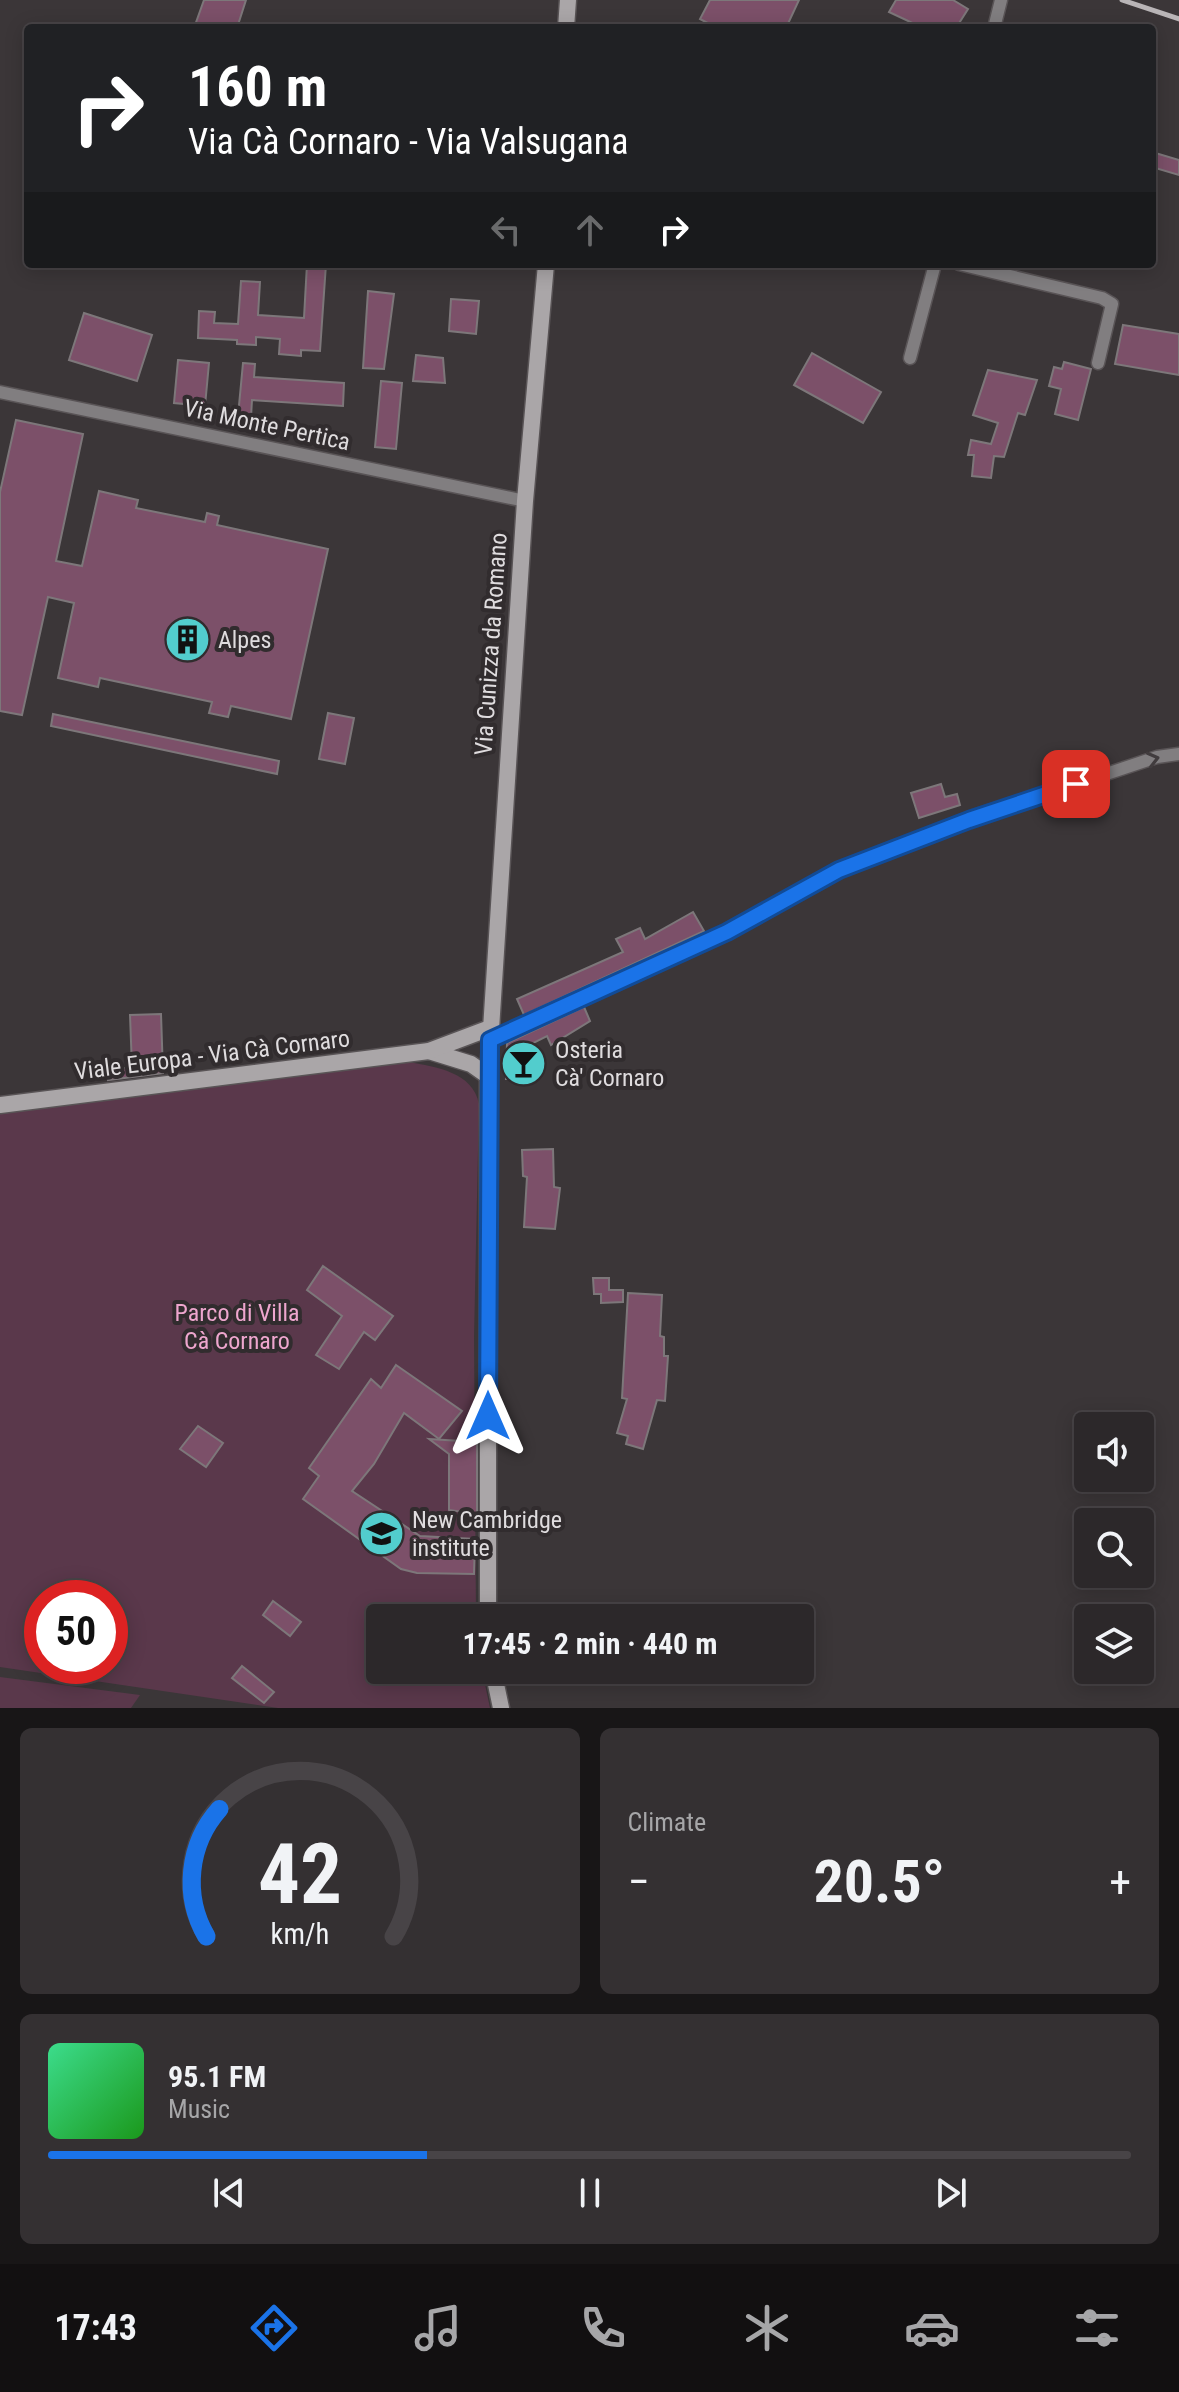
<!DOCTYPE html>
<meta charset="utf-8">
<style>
:root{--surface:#2c282a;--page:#343032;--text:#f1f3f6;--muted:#a6a6a8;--line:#484447;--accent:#1a73e8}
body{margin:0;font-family:"Roboto Condensed",sans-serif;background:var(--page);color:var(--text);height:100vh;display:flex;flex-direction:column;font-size:30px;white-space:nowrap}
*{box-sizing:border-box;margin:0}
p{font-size:26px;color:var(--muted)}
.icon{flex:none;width:44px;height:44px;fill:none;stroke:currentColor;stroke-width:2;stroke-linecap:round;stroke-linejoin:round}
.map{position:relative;height:1708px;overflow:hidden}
.side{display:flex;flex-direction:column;gap:20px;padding:20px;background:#181617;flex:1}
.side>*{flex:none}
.banner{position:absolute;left:24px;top:24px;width:1132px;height:244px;border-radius:8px;box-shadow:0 4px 20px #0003,0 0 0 2px var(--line);background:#202124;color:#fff;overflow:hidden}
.fabs{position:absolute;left:1074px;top:1412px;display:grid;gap:16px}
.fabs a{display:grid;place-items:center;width:80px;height:80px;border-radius:8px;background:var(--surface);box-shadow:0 4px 20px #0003,0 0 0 2px var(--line);font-size:40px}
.speed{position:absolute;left:24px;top:1580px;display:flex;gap:16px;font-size:40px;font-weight:700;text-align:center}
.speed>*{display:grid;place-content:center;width:104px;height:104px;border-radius:50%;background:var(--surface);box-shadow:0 4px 20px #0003,0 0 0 2px var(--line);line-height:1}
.speed .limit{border:12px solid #d22;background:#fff;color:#111}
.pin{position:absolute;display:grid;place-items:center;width:68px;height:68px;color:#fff;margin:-34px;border-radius:16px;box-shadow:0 4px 12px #0006}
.me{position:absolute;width:88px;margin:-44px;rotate:0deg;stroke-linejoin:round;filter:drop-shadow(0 0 6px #0008)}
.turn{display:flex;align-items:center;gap:28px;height:168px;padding:0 32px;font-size:36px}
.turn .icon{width:104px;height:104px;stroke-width:2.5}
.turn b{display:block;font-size:56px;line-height:68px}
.lanes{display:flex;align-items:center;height:76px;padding:0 32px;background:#0003;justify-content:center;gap:40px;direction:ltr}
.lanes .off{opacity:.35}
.big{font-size:60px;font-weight:700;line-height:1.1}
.side .tile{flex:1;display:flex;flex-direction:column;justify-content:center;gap:12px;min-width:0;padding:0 28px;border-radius:12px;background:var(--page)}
.side .dial{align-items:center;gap:0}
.dial svg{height:208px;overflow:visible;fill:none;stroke:var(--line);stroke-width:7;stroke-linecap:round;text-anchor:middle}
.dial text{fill:var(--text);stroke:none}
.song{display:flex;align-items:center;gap:24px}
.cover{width:96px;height:96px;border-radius:12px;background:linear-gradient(135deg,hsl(150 70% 55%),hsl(120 70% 35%))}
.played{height:8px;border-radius:4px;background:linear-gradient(90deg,var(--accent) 35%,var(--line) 35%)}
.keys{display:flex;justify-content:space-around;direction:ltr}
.heat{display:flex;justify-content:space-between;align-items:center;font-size:44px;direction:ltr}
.side .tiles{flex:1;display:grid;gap:20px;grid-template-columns:1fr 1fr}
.tile:last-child{grid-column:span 2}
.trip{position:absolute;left:366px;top:1604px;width:448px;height:80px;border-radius:8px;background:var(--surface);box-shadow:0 4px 20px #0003,0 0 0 2px var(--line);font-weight:700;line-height:80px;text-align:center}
.tab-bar{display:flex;height:128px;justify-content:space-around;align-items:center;background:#121011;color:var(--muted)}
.tab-bar .icon{width:56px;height:56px}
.tab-bar .current{color:var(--accent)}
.tab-bar b{font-size:36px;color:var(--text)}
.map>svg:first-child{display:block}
.green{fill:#5a384b;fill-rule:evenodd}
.building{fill:#7c5069;stroke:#7d777a;stroke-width:2}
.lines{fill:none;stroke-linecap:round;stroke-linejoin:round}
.street-casing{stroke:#595456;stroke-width:15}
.secondary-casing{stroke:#595456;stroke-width:19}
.street{stroke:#817e80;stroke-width:12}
.secondary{stroke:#aaa6a8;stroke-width:16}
.rail{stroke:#b9b5b7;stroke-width:5}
.oneway{stroke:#413c3e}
.route-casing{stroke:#114b97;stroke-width:20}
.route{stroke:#1a73e8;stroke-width:14}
.labels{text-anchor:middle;stroke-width:8;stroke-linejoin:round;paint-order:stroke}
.street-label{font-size:24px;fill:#dfdcde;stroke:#312c2e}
.poi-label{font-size:24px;fill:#dfdcde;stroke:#312c2e;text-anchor:start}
.park-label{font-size:24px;fill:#eea6ce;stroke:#312c2e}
</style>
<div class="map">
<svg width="1179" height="1708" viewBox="0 0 1179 1708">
<rect width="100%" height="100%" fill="#3b3638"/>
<g class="green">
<path d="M409,1062c27,5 64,10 70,42l-5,233 2,281h-96v52h102l8,38h-212l-278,-41v-555zM42,1598h68v68h-68z"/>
<polygon points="0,1677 140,1695 131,1708 0,1708"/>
</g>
<g class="building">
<polygon points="204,0 246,0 237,28 194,28"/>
<polygon points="710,0 799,0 786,28 717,28 700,19"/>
<polygon points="896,0 953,0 968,9 956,28 923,28 889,12"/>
<polygon points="1152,152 1179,160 1179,175 1152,167"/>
<polygon points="307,264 326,264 320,351 301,350 301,356 279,354 280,339 256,337 256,345 237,344 237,340 198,338 199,311 215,312 214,323 238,324 241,281 260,282 258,315 304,318"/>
<polygon points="368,291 394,294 384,369 363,368"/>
<polygon points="451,299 479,301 476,334 449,331"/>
<polygon points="84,313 152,335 137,381 69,360"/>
<polygon points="1123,325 1179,334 1179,375 1115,364"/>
<polygon points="812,353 881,392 863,423 794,385"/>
<polygon points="416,355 443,358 445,383 413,381"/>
<polygon points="178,360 209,363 205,406 174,403"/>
<polygon points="1064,362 1091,369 1078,420 1055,414 1061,389 1049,386 1054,367 1062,369"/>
<polygon points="243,363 255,364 254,377 344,383 343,406 252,400 251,417 238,416"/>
<polygon points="988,370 1037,380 1025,415 1018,413 1004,457 994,456 991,478 972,476 974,455 968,455 971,440 991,444 998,423 973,415"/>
<polygon points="381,381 402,383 396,449 375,447"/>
<polygon points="16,420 83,434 56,561 82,566 99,491 138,500 136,508 205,522 207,513 219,516 217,525 328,549 291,719 231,706 228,717 209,713 212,702 100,678 98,687 58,678 74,603 48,597 22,715 0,711 0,492"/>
<polygon points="328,713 354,718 345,764 319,759"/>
<polygon points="53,714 279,761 277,774 51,726"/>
<polygon points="941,784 945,797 957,794 960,805 919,818 911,793"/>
<polygon points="693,912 704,931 524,1015 517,999 623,952 616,939 640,928 645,939"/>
<polygon points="584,1007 590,1021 551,1045 547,1036 529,1045 529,1068 524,1074 520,1072 520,1079 506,1079 507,1043"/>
<polygon points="161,1014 163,1073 108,1080 108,1068 132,1068 130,1015"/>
<polygon points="553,1149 554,1187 560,1188 555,1229 524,1227 527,1177 523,1176 522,1150"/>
<polygon points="323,1266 393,1316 375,1340 364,1332 339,1369 316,1355 342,1316 307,1290"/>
<polygon points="593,1278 609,1278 609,1290 623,1290 623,1302 601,1303 601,1294 594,1294"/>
<polygon points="628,1293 662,1295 660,1336 664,1337 664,1356 668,1356 665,1401 657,1400 643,1449 626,1444 628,1436 617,1433 627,1399 622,1398"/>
<polygon points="396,1365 462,1411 439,1439 404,1413 374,1464 352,1491 420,1536 475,1539 474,1574 417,1573 401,1569 303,1499 319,1476 309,1468 371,1379 381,1388"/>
<polygon points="198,1426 223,1443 206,1467 180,1449"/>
<polygon points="429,1439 477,1442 477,1514 449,1510 449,1454"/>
<polygon points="273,1601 301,1622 290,1636 263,1615"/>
<polygon points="242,1666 274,1692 264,1703 232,1678"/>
</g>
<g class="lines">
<defs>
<g id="street">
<polyline points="994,28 1001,0"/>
<polyline points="959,264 1102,298 1112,304 1098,363"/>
<polyline points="910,358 935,264"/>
<polyline points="0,392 525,501"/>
<polyline points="490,1040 727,932 839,870 969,820 1157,757 1179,754"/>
</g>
<g id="secondary">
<polyline points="566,28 568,0"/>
<polyline points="429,1051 471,1064 488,1076"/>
<polyline points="0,1105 429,1051 490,1028"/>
<polyline points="488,1618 488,1076 525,501 546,264"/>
<polyline points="493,1670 501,1708"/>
</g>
</defs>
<use href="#street" class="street-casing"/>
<use href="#secondary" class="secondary-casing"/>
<use href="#street" class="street"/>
<use href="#secondary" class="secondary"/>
<polyline class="rail" points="1122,0 1179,19"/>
</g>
<defs><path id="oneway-chevron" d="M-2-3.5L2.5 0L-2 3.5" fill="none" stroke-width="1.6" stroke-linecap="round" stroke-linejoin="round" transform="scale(2)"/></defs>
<use class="oneway" href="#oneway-chevron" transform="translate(1153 759) rotate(-14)"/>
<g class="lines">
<defs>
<polyline id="route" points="488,1416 490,1040 727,932 839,870 969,820 1076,784"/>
</defs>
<use href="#route" class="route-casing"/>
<use href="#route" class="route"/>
</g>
<defs>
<symbol id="building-disc" viewBox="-11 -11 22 22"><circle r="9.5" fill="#52cdcd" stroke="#312c2e"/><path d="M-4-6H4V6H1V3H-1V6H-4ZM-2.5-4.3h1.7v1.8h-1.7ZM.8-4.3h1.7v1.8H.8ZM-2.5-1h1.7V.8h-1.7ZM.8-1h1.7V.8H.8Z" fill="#111"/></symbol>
<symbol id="bar-disc" viewBox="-11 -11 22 22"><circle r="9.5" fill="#52cdcd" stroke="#312c2e"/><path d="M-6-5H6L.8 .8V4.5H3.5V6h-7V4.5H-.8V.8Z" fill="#111"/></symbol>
<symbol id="school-disc" viewBox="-11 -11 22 22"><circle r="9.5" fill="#52cdcd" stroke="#312c2e"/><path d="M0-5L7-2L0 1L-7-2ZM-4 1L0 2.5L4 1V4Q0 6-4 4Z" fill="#111"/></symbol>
</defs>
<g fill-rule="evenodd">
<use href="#building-disc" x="162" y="614" width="51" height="51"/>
<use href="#bar-disc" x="498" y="1038" width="51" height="51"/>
<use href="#school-disc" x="356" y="1508" width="51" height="51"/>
</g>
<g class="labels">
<g class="street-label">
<text transform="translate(267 425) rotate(12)" y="8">Via Monte Pertica</text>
<text transform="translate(491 644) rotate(-86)" y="8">Via Cunizza da Romano</text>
<text transform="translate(212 1055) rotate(-7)" y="8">Viale Europa - Via Cà Cornaro</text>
</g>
<g class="poi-label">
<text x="218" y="648">Alpes</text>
<text x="555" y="1058">Osteria<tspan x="555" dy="28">Cà' Cornaro</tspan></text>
<text x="412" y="1528">New Cambridge<tspan x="412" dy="28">institute</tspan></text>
</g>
<g class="park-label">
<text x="237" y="1321">Parco di Villa<tspan x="237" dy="28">Cà Cornaro</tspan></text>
</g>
</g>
</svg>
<div class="fabs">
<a><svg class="icon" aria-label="sound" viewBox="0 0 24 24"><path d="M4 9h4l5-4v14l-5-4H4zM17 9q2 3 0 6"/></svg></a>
<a><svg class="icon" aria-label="search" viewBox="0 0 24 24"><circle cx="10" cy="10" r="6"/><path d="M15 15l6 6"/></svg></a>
<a><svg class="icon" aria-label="layers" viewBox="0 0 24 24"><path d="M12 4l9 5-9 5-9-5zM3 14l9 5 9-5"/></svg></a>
</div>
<div class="speed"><div class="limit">50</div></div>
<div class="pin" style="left:1076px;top:784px;background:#d93025"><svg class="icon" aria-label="arrive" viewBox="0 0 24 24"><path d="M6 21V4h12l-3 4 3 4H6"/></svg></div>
<svg class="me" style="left:488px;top:1416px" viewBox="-20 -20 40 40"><path d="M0-17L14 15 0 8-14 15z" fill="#1a73e8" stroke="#fff" stroke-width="4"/></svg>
<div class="trip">17:45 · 2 min · 440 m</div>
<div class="banner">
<div class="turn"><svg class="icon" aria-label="right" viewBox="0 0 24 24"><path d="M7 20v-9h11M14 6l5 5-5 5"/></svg><div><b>160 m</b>Via Cà Cornaro - Via Valsugana</div></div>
<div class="lanes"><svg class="icon off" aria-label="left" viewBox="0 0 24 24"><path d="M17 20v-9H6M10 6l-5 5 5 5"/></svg><svg class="icon off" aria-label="ahead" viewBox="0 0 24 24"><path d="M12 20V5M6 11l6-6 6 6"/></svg><svg class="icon" aria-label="right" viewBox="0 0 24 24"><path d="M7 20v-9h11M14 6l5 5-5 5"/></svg></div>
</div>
</div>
<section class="side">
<div class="tiles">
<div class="tile dial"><svg viewBox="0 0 100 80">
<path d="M14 69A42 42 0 1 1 86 69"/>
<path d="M14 69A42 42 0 0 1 19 20" stroke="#1a73e8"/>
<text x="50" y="56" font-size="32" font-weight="700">42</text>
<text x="50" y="72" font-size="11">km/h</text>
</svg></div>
<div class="tile"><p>Climate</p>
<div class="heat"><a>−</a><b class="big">20.5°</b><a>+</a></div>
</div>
<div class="tile">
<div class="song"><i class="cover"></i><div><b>95.1 FM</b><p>Music</p></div></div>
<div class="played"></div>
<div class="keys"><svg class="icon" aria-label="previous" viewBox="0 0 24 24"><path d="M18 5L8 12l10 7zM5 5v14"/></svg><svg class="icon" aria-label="pause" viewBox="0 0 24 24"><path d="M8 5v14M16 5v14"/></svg><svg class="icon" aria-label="next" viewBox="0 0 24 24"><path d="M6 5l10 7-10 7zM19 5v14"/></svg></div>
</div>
</div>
</section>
<nav class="tab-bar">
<b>17:43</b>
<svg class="icon current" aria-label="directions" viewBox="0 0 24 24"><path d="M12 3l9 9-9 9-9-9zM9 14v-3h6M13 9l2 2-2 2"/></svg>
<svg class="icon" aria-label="music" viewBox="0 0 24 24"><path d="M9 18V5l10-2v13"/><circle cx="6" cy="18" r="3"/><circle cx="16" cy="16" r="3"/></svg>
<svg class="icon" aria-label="phone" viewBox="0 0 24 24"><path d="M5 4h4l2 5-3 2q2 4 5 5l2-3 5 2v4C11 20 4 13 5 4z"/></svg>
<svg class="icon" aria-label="climate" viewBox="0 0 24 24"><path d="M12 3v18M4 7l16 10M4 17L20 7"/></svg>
<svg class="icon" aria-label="car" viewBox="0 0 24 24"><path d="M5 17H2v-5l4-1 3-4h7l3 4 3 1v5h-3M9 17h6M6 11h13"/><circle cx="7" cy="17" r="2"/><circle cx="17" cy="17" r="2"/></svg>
<svg class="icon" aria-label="filters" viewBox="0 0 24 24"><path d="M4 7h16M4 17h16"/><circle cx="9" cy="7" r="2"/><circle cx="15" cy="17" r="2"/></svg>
</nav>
